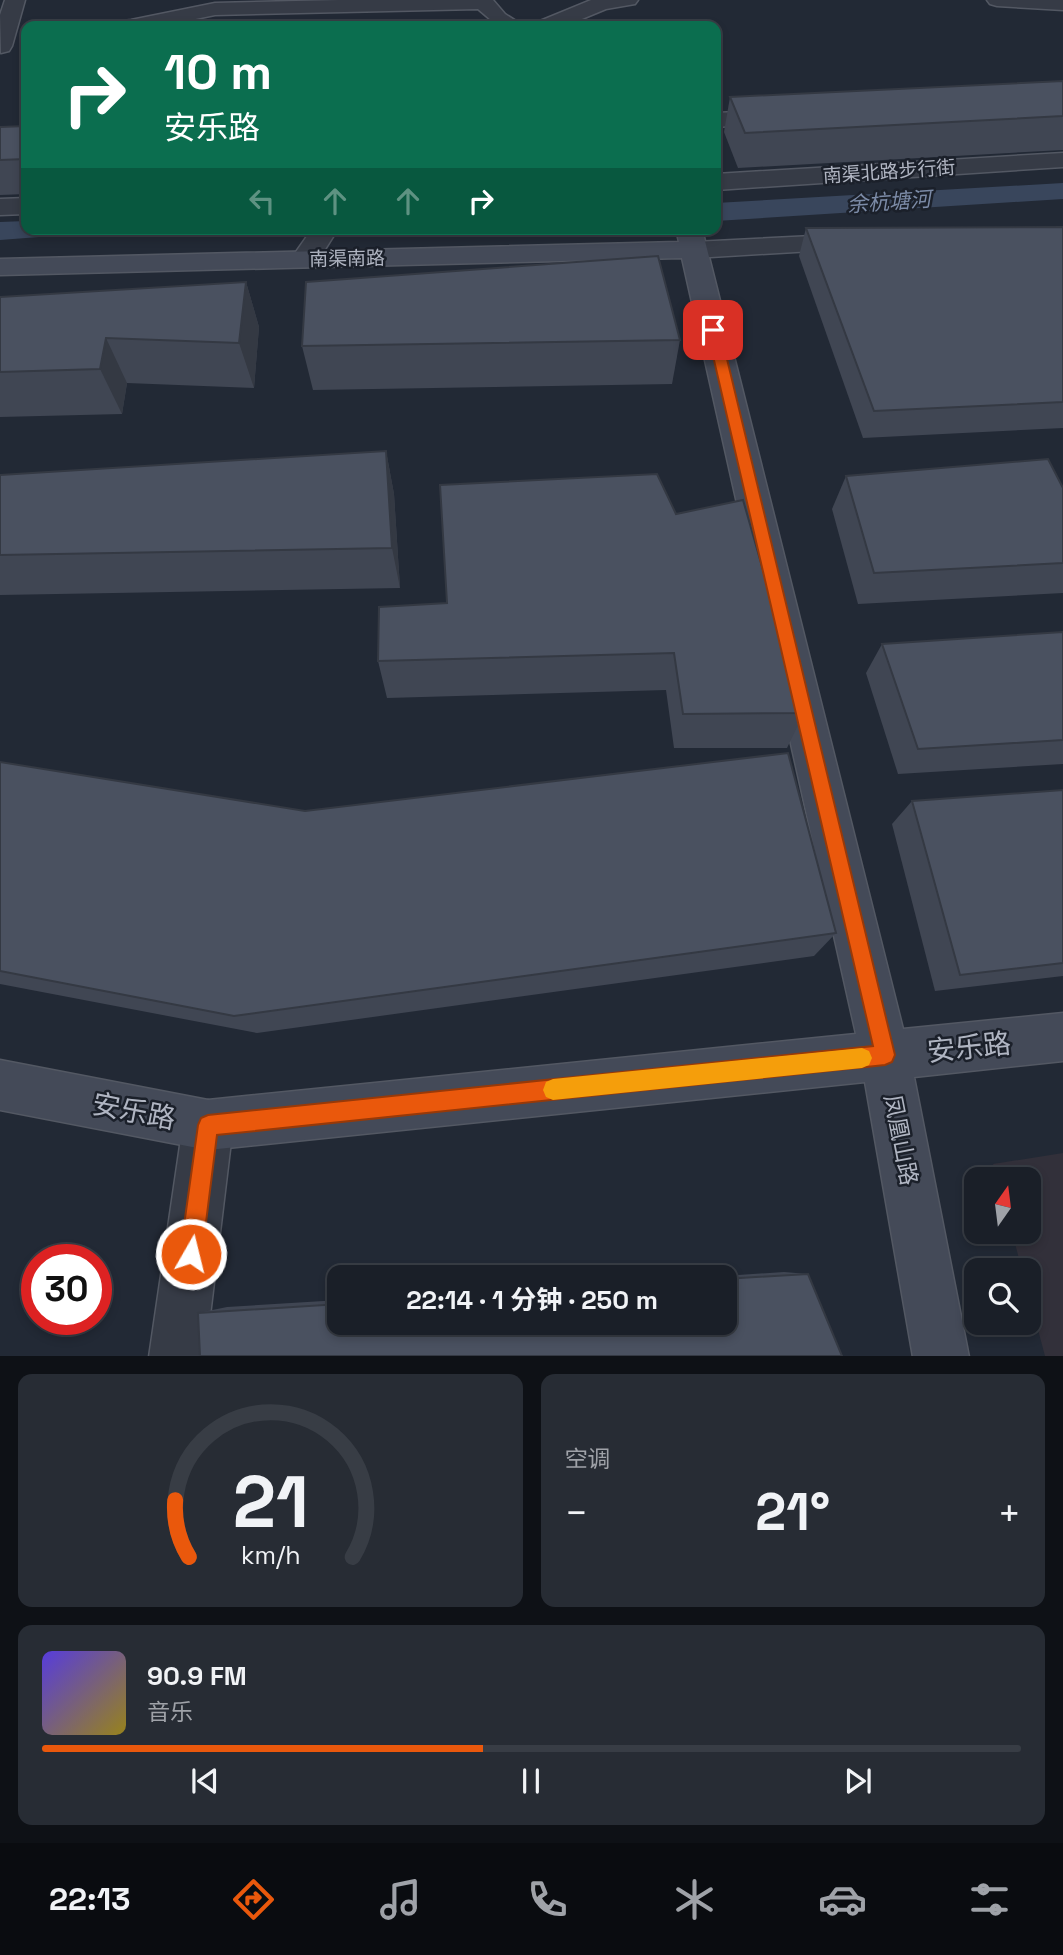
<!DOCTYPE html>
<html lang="zh">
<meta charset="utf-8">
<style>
:root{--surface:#1a1f28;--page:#272c34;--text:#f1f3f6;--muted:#9fa2a8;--line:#383d45;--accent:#ea580c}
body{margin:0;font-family:"Space Grotesk","Noto Sans SC",sans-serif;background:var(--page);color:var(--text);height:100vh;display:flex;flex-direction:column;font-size:26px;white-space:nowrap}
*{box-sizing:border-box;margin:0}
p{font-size:23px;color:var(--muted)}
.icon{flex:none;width:38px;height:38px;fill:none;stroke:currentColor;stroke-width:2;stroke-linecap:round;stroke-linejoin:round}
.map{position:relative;height:1356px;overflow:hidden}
.sheet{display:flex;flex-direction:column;gap:18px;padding:18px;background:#0e1116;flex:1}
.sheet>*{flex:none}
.guide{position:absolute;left:21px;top:21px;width:700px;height:214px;border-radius:14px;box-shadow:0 4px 10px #0003,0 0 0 2px var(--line);background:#0b6e4f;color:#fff;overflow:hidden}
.needle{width:46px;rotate:14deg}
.tools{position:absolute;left:964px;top:1167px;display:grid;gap:14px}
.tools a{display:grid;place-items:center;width:77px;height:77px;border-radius:14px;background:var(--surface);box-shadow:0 4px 10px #0003,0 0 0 2px var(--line);font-size:35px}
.speed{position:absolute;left:21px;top:1244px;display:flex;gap:14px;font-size:35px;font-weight:700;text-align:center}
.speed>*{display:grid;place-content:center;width:91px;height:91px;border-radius:50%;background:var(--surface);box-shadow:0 4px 10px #0003,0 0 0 2px var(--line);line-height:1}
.speed .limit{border:10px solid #d22;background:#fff;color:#111}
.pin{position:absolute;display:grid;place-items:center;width:60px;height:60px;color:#fff;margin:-30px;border-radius:14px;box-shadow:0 4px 10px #0006}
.me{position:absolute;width:77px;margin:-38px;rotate:8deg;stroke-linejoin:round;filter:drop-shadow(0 0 5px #0008)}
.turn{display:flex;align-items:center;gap:24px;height:147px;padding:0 28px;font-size:32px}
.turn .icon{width:91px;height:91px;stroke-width:2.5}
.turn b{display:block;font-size:49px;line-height:60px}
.lanes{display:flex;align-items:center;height:66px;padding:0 28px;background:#0003;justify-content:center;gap:35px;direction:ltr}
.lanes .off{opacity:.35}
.big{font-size:52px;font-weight:700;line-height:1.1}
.sheet .widget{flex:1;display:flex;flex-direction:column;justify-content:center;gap:10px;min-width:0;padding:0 24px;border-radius:14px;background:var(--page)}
.sheet .dial{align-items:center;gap:0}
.dial svg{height:182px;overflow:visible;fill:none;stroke:var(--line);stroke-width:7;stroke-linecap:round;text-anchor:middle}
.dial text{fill:var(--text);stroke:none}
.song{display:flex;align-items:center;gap:21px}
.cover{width:84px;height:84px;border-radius:10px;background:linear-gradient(135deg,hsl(250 70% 55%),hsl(50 70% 35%))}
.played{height:7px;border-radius:4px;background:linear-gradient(90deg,var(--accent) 45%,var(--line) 45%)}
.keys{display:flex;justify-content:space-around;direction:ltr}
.heat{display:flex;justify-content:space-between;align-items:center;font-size:38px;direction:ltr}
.sheet .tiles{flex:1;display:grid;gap:18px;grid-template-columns:1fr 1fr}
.widget:last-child{grid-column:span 2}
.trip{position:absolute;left:327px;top:1265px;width:410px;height:70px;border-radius:14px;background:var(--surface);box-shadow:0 4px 10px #0003,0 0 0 2px var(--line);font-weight:700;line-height:70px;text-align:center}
.tab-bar{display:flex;height:112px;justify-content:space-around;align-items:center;background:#0a0c10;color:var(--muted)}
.tab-bar .icon{width:49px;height:49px}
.tab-bar .active{color:var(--accent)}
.tab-bar b{font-size:32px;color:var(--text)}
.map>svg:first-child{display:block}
.medical{fill:#32303a}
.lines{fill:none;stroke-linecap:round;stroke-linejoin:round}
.canal{fill:#39465c;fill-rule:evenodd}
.street-casing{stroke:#535863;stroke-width:3}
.secondary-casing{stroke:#535863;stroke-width:3}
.street{fill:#363b46;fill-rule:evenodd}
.secondary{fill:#444a58;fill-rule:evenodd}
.wall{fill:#404653}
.shaded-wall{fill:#343943}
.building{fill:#4a5160;stroke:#343943;stroke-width:2}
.route{fill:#ea580c;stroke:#983908;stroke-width:2}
.slow{fill:#f59e0b}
.labels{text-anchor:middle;stroke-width:5;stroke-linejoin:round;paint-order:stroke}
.far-street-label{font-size:19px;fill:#b0b5c2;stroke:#1b202a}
.far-water-label{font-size:21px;font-style:italic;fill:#7c8ba7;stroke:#1b202a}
.street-label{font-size:23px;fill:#b0b5c2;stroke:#1b202a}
.near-street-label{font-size:28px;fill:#b0b5c2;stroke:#1b202a}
</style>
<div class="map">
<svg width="1063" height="1357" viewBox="0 0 1063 1357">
<rect width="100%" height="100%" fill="#222935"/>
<polygon class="medical" points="1063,1153 1063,1356 1045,1356 1029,1296 1029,1270 1022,1270 1012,1232 1029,1232 1029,1180 998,1179 993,1164"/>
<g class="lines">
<g class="canal">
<polygon points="1063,183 1063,199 716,221 716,203"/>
<polygon points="26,221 26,229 69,229 65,235 0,240 0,222"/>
</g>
<defs>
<g id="street">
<polygon points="5,0 25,0 12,46 9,51 1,53 0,15"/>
<polygon points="339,0 493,0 505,14 524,26 498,26 478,9 215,15 161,26 120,26 123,21 131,20 215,3"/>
<polygon points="591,0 638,0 635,4 606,9 565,26 537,26 540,21"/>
<polygon points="987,0 1063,0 1063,10 997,6 990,4"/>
<polygon points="780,110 788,112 792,117 788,122 716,127 716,113"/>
<polygon points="1063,153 1063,167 716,190 716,174"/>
<polygon points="26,198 26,214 0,215 0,199"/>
<polygon points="312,229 338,229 315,265 305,267 295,265 291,259"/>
<polygon points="853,234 863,236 866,242 863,248 694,258 684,256 680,250 684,244 694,242"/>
<polygon points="208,1100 226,1107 233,1125 205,1357 149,1357 183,1125 190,1107"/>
</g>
<polygon id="secondary" points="676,229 702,229 903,1029 1063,1013 1063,1061 914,1077 969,1357 913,1357 865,1082 208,1150 0,1110 0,1060 208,1100 856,1034 682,258 0,275 0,259 679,242"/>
</defs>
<use href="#street" class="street-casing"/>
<use href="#secondary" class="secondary-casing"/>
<use href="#street" class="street"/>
<use href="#secondary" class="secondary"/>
</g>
<g class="wall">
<polygon points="1063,81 1063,150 738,168 724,132 730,97"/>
<polygon points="26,126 26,194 0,195 0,127"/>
<polygon points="1063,227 1063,428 863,438 799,256 806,228"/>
<polygon points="246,282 259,327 254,388 127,383 122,414 0,417 0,297"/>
<polygon points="680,340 672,384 313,390 302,346"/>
<polygon points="386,451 394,494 400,588 0,595 0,475"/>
<polygon points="846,476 1063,488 1063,593 858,604 832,509"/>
<polygon points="676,514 804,713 787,748 674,748 666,690 387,698 378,661 447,603"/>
<polygon points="1063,632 1063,764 898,774 866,673 882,644"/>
<polygon points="0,762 836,933 814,956 257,1033 0,984"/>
<polygon points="1063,790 1063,976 935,991 892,824 912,801"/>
<polygon points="784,1272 808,1274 842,1356 200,1356 198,1313 227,1307 340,1300 340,1323 724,1323 724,1278 694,1278"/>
</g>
<g class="shaded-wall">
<polygon points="246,282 259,327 254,388 239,343"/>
<polygon points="106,338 127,383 122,414 100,369"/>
<polygon points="386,451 394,494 400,588 392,548"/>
</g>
<g class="building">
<polygon points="1063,81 1063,116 745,133 730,97"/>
<polygon points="26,126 26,159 0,160 0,127"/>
<polygon points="1063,227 1063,402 874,411 806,228"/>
<polygon points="658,256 680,340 302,346 306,282"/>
<polygon points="246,282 239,343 106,338 100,369 0,372 0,297"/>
<polygon points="386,451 392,548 0,555 0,475"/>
<polygon points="1048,459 1063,488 1063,563 874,573 846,476"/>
<polygon points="657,474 676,514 743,500 804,713 683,714 674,653 378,661 379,607 447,603 440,485"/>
<polygon points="1063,632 1063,740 918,749 882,644"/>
<polygon points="788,753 836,933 234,1016 0,971 0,762 305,811"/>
<polygon points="1063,790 1063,963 960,975 912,801"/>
<polygon points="808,1274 842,1356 200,1356 198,1313 340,1304 340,1323 724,1323 724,1279"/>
</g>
<polygon class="route" points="713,326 720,330 895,1055 892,1062 885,1065 217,1135 202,1254 199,1262 191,1265 183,1262 180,1254 198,1125 201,1118 208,1115 873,1046 707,330"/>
<polygon class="slow" points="862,1048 869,1051 872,1058 869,1065 862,1068 553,1100 546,1097 543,1090 546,1082 553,1079"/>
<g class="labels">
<g class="far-street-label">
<text transform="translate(889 171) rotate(-4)" y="7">南渠北路步行街</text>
<text transform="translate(347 258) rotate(-1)" y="7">南渠南路</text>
</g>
<g class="far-water-label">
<text transform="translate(889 202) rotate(-4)" y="7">余杭塘河</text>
</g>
<g class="street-label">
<text transform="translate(901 1140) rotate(79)" y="8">凤凰山路</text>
</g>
<g class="near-street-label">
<text transform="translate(969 1047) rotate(-6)" y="10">安乐路</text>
<text transform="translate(134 1111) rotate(11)" y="10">安乐路</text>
</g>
</g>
</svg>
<div class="tools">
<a><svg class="needle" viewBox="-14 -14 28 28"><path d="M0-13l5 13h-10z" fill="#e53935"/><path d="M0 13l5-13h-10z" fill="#9fa2a8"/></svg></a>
<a><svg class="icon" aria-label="search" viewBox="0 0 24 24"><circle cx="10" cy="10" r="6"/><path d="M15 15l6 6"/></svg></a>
</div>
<div class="speed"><div class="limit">30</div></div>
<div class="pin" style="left:713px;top:330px;background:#d93025"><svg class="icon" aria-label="arrive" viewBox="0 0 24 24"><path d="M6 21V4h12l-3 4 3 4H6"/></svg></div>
<svg class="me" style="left:191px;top:1254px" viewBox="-20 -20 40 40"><circle r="17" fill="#ea580c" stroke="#fff" stroke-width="3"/><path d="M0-11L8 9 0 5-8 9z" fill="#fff"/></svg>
<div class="trip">22:14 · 1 分钟 · 250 m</div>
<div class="guide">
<div class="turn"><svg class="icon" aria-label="right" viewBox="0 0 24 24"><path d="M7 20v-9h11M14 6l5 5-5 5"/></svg><div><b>10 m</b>安乐路</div></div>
<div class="lanes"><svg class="icon off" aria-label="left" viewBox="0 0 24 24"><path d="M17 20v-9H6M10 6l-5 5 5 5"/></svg><svg class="icon off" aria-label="ahead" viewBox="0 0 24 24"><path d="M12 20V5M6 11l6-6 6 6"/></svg><svg class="icon off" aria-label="ahead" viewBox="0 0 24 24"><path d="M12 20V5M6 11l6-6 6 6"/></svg><svg class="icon" aria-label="right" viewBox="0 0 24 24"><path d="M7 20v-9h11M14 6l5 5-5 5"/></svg></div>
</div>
</div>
<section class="sheet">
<div class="tiles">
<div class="widget dial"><svg viewBox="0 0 100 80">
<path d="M14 69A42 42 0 1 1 86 69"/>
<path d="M14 69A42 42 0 0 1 8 44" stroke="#ea580c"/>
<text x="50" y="56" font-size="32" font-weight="700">21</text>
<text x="50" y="72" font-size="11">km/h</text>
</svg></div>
<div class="widget"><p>空调</p>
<div class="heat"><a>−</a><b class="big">21°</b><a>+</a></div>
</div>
<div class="widget">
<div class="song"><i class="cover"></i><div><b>90.9 FM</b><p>音乐</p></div></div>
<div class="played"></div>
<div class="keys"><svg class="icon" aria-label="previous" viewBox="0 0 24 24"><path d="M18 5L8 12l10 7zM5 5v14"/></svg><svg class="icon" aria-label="pause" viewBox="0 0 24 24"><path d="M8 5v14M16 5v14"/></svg><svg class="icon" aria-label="next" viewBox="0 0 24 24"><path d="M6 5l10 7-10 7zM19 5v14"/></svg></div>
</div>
</div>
</section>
<nav class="tab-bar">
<b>22:13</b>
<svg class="icon active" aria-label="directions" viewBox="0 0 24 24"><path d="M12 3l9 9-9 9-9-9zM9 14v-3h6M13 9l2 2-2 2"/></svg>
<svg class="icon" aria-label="music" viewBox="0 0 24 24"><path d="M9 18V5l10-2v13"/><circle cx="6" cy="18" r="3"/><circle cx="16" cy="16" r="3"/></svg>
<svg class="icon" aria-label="phone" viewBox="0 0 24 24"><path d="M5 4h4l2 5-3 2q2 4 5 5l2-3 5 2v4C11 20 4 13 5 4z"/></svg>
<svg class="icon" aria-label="climate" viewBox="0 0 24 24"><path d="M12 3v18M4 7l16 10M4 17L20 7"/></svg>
<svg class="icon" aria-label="car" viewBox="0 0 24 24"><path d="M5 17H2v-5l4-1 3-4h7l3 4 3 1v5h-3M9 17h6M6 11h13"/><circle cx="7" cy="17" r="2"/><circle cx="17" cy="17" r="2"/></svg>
<svg class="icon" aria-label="filters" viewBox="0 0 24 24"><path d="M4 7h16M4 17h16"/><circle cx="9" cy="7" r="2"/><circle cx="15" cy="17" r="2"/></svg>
</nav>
